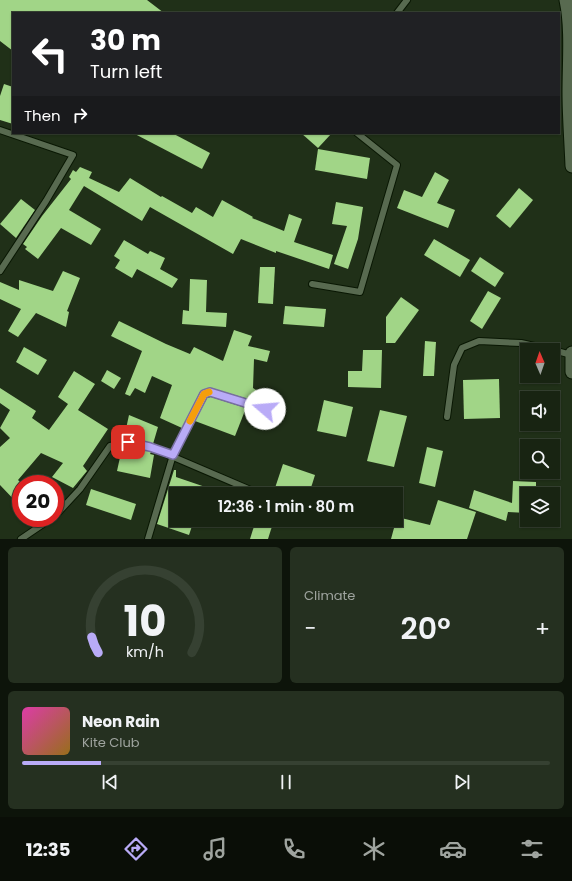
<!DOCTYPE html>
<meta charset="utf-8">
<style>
:root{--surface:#182412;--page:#253020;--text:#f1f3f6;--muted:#9fa49f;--line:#364132;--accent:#b9abf7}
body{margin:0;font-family:Poppins,sans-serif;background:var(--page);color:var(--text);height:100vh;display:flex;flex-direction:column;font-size:15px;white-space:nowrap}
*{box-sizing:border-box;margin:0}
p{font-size:13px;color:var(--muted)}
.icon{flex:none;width:22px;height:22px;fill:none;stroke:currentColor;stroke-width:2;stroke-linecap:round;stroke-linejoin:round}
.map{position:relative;height:539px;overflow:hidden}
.drawer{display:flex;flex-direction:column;gap:8px;padding:8px;background:#0d140a;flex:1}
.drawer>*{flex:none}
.guide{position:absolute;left:12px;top:12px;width:548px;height:122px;border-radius:0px;box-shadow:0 1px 3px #0004,0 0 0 1px var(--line);background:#202124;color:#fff;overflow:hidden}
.needle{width:26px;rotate:358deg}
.controls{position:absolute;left:520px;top:343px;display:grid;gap:8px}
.controls a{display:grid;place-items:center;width:40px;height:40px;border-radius:0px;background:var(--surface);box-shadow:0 1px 3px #0004,0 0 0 1px var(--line);font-size:20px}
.speed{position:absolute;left:12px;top:475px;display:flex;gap:8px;font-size:20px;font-weight:700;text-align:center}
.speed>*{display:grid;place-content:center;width:52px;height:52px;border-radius:50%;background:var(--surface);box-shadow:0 1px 3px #0004,0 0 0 1px var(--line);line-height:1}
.speed .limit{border:6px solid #d22;background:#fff;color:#111}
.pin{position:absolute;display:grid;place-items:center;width:34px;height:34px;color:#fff;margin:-17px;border-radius:8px;box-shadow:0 2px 6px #0006}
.me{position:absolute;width:44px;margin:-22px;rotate:288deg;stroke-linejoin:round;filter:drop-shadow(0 0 3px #0008)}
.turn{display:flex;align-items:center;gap:14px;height:84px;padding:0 12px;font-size:18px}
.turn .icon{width:52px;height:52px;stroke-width:2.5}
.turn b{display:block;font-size:28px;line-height:34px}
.then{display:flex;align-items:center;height:38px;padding:0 12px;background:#0003;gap:8px;font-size:15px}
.big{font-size:30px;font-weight:600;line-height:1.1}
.drawer .widget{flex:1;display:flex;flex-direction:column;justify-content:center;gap:6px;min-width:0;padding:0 14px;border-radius:6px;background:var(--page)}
.drawer .dial{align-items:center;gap:0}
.dial svg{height:104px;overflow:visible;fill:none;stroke:var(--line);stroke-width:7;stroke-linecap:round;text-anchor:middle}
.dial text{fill:var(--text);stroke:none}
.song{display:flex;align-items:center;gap:12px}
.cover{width:48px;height:48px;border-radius:6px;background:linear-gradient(135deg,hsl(320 70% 55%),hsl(40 70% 35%))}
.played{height:4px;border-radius:2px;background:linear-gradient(90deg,var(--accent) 15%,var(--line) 15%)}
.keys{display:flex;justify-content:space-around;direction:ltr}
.heat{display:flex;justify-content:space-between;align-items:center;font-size:22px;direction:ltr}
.drawer .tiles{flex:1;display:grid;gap:8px;grid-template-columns:1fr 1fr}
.widget:last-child{grid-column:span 2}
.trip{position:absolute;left:169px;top:487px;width:234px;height:40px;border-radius:0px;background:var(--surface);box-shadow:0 1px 3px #0004,0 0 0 1px var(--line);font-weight:600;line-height:40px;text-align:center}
.dock{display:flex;height:64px;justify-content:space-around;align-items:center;background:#0a0e07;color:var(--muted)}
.dock .icon{width:28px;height:28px}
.dock .current{color:var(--accent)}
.dock b{font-size:18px;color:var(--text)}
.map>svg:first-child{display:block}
.building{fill:#a1d587}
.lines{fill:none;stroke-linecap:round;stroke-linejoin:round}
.service-casing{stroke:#091703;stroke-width:8}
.minor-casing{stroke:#091703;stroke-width:15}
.service{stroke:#586a50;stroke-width:6}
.minor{stroke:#586a50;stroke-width:13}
.route-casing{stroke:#786fa1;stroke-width:10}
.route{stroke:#b9abf7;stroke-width:7}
.slow{stroke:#f59e0b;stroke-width:7}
</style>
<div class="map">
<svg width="572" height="539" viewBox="0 0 572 539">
<rect width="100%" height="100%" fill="#203018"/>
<g class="building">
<polygon points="0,0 147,0 164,13 13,13 13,51 0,41"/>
<polygon points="4,84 13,87 13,124 0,120 0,96"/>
<polygon points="133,133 172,133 210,153 202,169"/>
<polygon points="301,133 332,133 318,148"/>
<polygon points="318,149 370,158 367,179 315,170"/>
<polygon points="80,167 92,172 89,178 119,192 130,178 161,197 162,196 192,213 196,207 213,217 222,200 253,217 252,218 284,231 289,214 302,219 294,242 333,255 329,269 276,251 276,253 241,239 233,254 150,207 142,221 84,186 69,210 101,229 91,245 61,228 38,259 25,249 27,247 23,244 42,216 71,179 69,177 73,170 76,172"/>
<polygon points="435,172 449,180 437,203 455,210 448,228 397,208 404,190 422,197"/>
<polygon points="519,188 533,200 510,228 496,216"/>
<polygon points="21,199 35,210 16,238 0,224"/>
<polygon points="336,202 363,207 358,239 348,269 334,264 347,226 332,224"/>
<polygon points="434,239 470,260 460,277 424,255"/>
<polygon points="124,240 148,254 150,251 165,258 160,269 178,279 172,288 137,269 132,278 115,268 120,260 114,256"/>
<polygon points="480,257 504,273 495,287 471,271"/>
<polygon points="260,267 275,267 273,304 258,303"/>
<polygon points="63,271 80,278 67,311 69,312 66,327 36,313 18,337 8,331 21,309 0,299 0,282 19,290 19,280 53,291"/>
<polygon points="190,279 207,280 206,312 227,313 226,327 182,324 183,310 189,311"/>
<polygon points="488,291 501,298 482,329 470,321"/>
<polygon points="401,297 419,310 395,343 386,343 386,317"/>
<polygon points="285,306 326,309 324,327 283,324"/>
<polygon points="119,321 166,344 190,354 194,347 223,361 234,330 252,336 248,346 270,351 267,362 254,359 253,388 256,390 252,400 210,388 200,392 182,428 160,418 172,385 152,376 145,393 135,388 130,396 125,394 142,351 111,336"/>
<polygon points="425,341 436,342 434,376 423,376"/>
<polygon points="24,347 47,360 38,375 16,362"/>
<polygon points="363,350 382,350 381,388 348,387 348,371 362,371"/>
<polygon points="107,370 121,378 114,389 101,381"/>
<polygon points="74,371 95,384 78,410 108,429 83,466 87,471 73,488 52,477 63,463 41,453 18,480 21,483 21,507 0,485 0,447 10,438 0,428 10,410 0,403 0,388 36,411 32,418 49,430 68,404 58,397"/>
<polygon points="499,379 500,418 464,419 463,380"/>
<polygon points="211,397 246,408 235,436 195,421 207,398"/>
<polygon points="324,400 353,407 346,437 317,431"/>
<polygon points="380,410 407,416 394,467 367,461"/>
<polygon points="129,415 158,427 153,444 129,438 124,438"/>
<polygon points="128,447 149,451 151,452 150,454 154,455 150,478 117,471 122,448"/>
<polygon points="427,447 443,451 435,487 419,483"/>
<polygon points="283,464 315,475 309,494 273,494"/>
<polygon points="174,470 176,470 176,477 220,492 220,494 176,494 176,520 194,520 189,535 157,524"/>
<polygon points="513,481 536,482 536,494 527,494 527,513 508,512 506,521 469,508 474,490 512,503"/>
<polygon points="91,489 136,504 131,520 86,505"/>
<polygon points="438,500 476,512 467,539 391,539 397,517 430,525"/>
<polygon points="256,520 274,520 268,539 250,539"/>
</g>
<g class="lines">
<defs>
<g id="service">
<polyline points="397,13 407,0"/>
<polyline points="0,130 73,155 46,201 0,271"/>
<polyline points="312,284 360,292 397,165 357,133"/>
<polyline points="553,350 572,355"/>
<polyline points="447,417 454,365 462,348 479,341 521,343 552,350"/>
<polyline points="55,516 80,489 110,446 128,442 150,447 260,494"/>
<polyline points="21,539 52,518"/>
<polyline points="148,539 173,455 204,394 211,392 265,409"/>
</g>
<g id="minor">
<path d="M566,0c6,29 3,61 3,92 0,24 2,49 3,74"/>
<polyline points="572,353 572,372"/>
</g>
</defs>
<use href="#service" class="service-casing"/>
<use href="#minor" class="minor-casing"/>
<use href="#service" class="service"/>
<use href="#minor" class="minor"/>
</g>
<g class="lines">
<defs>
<polyline id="route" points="128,442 150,447 173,455 204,394 210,392 265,409"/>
</defs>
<use href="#route" class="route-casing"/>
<use href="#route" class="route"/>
<polyline class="slow" points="190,421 204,394 209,392"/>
</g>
</svg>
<div class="controls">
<a><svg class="needle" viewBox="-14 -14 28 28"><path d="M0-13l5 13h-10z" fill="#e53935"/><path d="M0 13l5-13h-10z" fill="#9fa49f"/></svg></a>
<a><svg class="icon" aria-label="sound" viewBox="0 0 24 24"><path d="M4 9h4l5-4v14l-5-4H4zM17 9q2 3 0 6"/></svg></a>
<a><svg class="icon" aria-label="search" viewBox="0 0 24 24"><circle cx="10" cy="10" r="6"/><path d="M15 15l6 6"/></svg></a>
<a><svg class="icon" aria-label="layers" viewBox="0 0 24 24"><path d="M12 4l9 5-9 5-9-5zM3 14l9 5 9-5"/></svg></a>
</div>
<div class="speed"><div class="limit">20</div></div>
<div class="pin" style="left:128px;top:442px;background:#d93025"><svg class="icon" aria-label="arrive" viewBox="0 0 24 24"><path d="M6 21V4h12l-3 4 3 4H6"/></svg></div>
<svg class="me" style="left:265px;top:409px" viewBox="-20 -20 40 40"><circle r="19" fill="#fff"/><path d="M0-13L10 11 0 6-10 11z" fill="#b9abf7"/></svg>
<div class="trip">12:36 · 1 min · 80 m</div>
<div class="guide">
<div class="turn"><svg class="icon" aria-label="left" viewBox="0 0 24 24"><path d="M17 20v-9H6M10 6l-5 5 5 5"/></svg><div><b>30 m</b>Turn left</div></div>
<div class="then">Then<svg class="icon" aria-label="right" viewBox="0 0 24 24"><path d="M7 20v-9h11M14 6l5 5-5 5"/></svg></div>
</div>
</div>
<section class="drawer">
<div class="tiles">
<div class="widget dial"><svg viewBox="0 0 100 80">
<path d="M14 69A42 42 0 1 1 86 69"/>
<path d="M14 69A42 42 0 0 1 9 57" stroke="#b9abf7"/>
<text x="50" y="56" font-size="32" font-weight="700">10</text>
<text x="50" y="72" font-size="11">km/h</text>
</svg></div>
<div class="widget"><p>Climate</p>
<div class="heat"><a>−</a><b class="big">20°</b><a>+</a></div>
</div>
<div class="widget">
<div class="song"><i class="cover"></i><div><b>Neon Rain</b><p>Kite Club</p></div></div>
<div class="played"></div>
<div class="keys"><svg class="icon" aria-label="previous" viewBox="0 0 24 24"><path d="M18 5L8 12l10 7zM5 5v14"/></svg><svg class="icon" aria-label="pause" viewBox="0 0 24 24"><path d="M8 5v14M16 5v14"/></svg><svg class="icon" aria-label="next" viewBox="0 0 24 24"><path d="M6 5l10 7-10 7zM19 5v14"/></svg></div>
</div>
</div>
</section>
<nav class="dock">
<b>12:35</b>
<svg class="icon current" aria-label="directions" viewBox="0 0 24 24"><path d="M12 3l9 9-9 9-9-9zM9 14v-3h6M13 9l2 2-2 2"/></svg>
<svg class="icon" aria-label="music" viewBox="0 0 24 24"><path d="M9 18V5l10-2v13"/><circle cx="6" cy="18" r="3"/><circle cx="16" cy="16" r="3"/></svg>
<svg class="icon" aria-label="phone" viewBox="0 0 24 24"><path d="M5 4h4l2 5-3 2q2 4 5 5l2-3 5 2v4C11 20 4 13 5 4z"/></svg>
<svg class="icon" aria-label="climate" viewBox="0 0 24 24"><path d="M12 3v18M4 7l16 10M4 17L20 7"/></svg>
<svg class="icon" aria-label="car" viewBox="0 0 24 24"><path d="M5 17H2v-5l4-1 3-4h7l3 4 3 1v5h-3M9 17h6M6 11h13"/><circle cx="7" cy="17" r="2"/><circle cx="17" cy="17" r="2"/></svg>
<svg class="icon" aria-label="filters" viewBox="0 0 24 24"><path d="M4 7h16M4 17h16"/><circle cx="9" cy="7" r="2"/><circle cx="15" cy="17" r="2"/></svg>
</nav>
